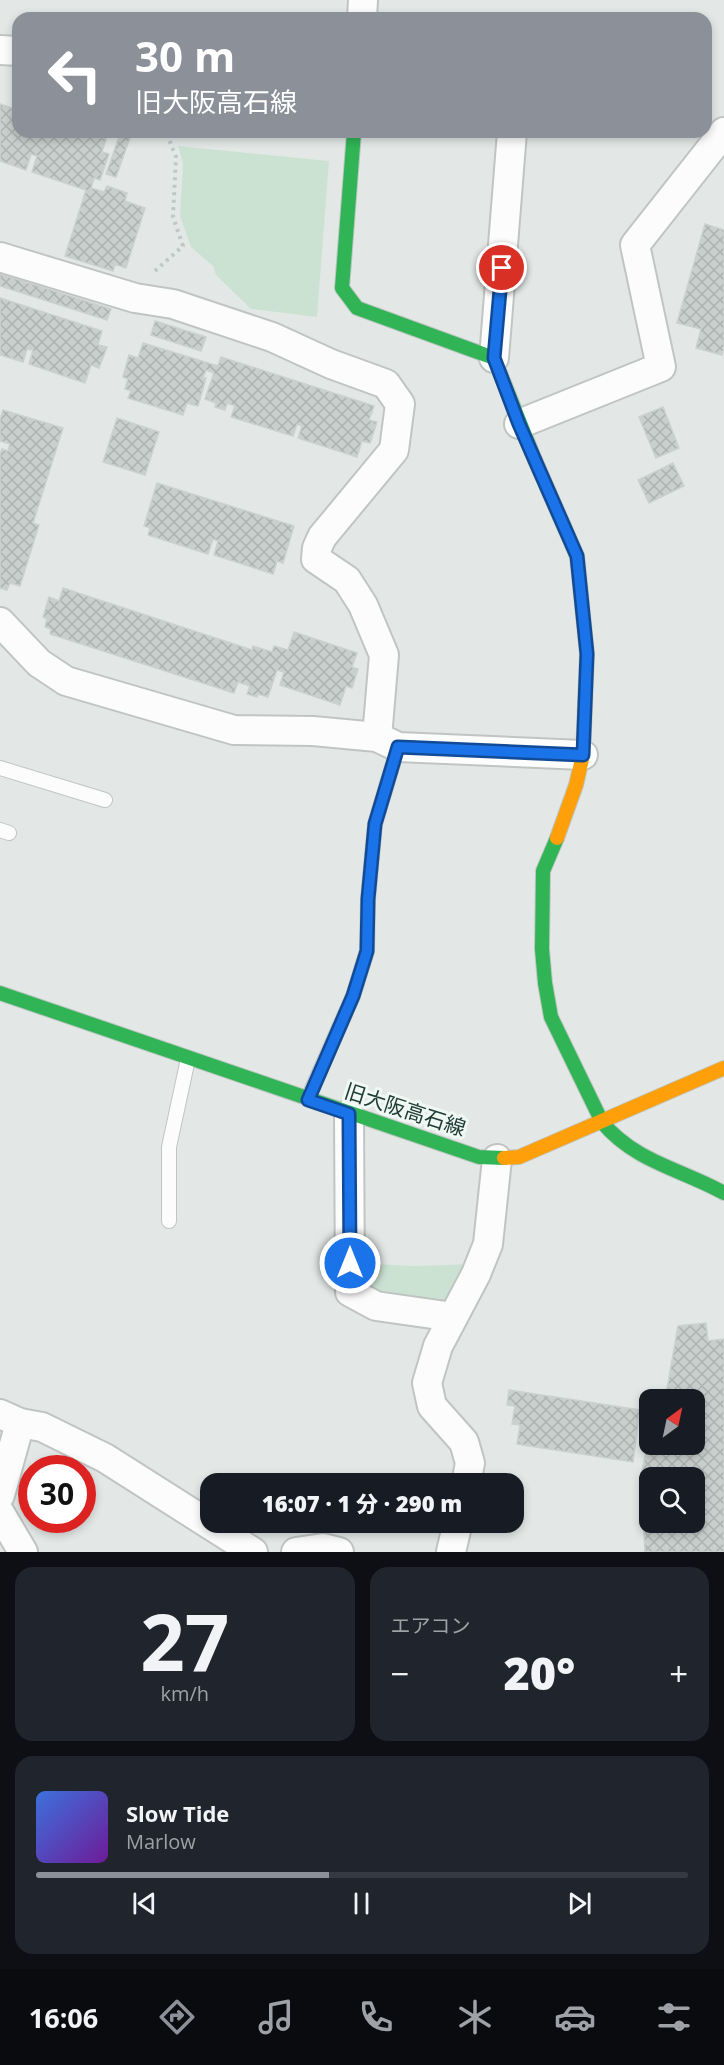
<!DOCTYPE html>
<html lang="ja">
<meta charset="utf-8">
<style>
:root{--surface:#171b24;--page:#20242c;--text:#f1f3f6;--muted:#9ea1a6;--line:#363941;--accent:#8c9099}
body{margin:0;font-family:"Open Sans","Noto Sans JP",sans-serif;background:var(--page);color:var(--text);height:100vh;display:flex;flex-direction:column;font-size:22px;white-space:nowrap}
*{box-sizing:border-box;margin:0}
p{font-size:20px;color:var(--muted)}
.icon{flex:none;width:33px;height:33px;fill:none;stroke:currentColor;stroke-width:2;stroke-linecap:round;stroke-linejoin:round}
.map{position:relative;height:1552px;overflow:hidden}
.panel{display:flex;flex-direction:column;gap:15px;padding:15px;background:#0d0f14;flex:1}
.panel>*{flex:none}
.top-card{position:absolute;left:12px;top:12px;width:700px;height:126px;border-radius:18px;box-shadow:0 3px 9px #0003;background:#8c9099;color:#fff;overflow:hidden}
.needle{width:39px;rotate:33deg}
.tools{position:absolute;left:639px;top:1389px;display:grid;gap:12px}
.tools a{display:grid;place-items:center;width:66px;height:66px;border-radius:12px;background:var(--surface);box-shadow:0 3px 9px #0003;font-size:30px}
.speed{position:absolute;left:18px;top:1455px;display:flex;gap:12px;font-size:30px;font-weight:700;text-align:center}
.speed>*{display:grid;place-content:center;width:78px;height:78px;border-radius:50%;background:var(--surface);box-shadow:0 3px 9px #0003;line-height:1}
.speed .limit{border:9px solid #d22;background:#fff;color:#111}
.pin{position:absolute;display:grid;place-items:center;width:51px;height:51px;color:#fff;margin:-26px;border:3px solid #fff;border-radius:50%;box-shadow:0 2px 6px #0007}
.me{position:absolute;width:66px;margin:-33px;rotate:0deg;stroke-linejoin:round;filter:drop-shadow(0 0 4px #0008)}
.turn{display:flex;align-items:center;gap:21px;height:126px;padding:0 24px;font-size:27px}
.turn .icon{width:78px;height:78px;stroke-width:2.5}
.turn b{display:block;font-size:42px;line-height:51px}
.big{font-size:45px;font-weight:800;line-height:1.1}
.panel .tile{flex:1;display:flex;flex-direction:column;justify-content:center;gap:9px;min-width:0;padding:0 21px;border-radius:18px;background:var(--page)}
.panel .dial{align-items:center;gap:0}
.dial b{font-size:78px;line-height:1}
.song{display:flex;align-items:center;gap:18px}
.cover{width:72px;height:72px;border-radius:9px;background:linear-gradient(135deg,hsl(220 70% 55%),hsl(280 70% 35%))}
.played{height:6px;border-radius:3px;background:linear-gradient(90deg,var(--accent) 45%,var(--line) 45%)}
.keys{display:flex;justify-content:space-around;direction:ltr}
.heat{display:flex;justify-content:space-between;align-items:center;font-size:33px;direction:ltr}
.panel .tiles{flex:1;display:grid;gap:15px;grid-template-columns:1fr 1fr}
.tile:last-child{grid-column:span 2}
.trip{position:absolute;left:200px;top:1473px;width:324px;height:60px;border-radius:18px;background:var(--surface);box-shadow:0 3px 9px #0003;font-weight:800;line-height:60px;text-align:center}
.menu{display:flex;height:96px;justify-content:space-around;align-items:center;background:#090b0e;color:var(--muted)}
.menu .icon{width:42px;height:42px}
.menu .current{color:var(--accent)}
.menu b{font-size:27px;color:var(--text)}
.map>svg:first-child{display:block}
.park{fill:#cbe2d3}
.building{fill:url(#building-cross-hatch);stroke:#cbd1cf;stroke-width:1.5;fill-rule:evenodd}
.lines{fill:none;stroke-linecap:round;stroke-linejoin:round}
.lane-casing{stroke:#c0c5c3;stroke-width:16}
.street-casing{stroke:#c0c5c3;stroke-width:32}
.fast-casing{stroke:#bec6c3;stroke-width:16}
.slow-casing{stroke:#bec6c3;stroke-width:16}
.path{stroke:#c0c8c6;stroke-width:4;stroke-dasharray:3 4.5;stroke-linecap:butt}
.lane{stroke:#fbfcfb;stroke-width:14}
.street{stroke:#fbfcfb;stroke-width:28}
.fast{stroke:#30b455;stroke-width:14}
.slow{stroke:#ff9f0a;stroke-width:14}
.route-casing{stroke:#114b97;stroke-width:15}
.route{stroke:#1a73e8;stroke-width:10}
.labels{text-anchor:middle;stroke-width:6;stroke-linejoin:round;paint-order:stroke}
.street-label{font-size:21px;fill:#203c36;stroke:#f0f8f4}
</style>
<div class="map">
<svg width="724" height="1552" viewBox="0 0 724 1552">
<defs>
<pattern id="building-cross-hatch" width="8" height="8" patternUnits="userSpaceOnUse" patternTransform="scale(1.5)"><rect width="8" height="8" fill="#cacfcd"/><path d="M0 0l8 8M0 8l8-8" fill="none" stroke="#adb3b1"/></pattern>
</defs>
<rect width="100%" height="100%" fill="#e3e8e6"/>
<g class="park">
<polygon points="178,146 329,161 317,317 251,309 216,275 213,266 191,247 180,216 183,163"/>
<polygon points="354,1263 414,1266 473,1264 459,1290 445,1302 372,1292 356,1279"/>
</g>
<g class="building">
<polygon points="0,104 18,110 18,132 84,132 106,139 102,152 109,154 100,180 94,178 91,188 104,192 107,186 127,193 125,201 145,208 126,268 115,264 113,271 65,256 86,190 32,172 37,156 31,154 26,170 0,161"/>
<polygon points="120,134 130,138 116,177 106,174"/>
<polygon points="705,224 724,230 724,347 722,355 696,348 701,329 677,323"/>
<polygon points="0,274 111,309 107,320 0,286"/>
<polygon points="0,298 102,331 98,345 107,347 99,368 91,365 85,383 29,364 33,350 27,349 23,362 0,355"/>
<polygon points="155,321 206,337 201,351 151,335"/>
<polygon points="143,343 218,366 221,357 374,406 369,420 377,422 370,443 362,441 357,457 298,438 302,426 297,424 293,436 231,417 235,406 227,403 225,410 215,407 216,403 205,399 214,373 206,370 203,378 206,378 198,406 187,403 183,415 128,398 131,391 125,389 128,379 123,377 129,355 138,358"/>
<polygon points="663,407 679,448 656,458 639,417"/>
<polygon points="3,410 63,428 33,523 39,525 20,586 10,583 7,590 0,588 0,454 2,449 8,451 10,444 0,441 0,420"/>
<polygon points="117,418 159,432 145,475 103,462"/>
<polygon points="673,463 684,486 649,503 638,480"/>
<polygon points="157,483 294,526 283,563 277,561 273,574 214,555 218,541 213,539 208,554 148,535 150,528 144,526"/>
<polygon points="63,588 252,650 253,646 272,652 274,646 288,650 294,632 357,653 352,667 358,669 352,688 346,686 340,705 280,685 284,672 277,670 268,697 258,694 257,697 247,694 250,686 238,682 234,693 50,634 51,629 45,627 47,619 43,617 49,597 59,601"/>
<path d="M706,1323l2,18 16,-2v213h-79l-4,-76 9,-44v12h44v-44h-29l13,-74zM650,1478h44v44h-44z"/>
<polygon points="509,1390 640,1410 633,1462 517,1444 520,1425 512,1424 515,1406 507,1405"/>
</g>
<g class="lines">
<defs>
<g id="lane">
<polyline points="0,768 105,800"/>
<polyline points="0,830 9,833"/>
<polyline points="308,1098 353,996 367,951 368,899 375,824 398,747"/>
<polyline points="169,1221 169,1147 188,1059"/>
</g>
<g id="street">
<polyline points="362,18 363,0"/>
<polyline points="0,50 18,51"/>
<polyline points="0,257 135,298 173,304 272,337 331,364 386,384 400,404 394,450 322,537 317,548 316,559 347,580 363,605 384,655 377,737"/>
<polyline points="494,358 512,132"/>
<polyline points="519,424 661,367 635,245 724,132"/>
<polyline points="0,622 39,663 66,681 234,730 313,731 377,737 398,747 583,755"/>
<polyline points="349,1114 350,1292 376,1306 453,1317"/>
<polyline points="0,1414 20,1423 42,1427 105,1458 253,1552"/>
<polyline points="466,1484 470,1463 464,1442 432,1406 427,1383 438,1346 476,1274 488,1244 497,1159"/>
<polyline points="0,1495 20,1423"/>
<polyline points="0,1513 23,1552"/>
<polyline points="296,1552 323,1548 339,1552"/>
<polyline points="451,1552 458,1522"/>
</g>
<g id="fast">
<polyline points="354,132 342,288 357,308 494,358 535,460"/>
<path d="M557,838l-14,33 -1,78 3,34 6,34 51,105c33,40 79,47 122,71"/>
<polyline points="0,993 479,1157 504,1158"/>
</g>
<g id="slow">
<polyline points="535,460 577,556 587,654 583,755 576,785 557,838"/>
<polyline points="504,1158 519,1157 724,1068"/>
</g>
</defs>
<use href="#lane" class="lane-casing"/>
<use href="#street" class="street-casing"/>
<use href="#fast" class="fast-casing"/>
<use href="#slow" class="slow-casing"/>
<polyline class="path" points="155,271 183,246 173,217 176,157 166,132"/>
<use href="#lane" class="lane"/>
<use href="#street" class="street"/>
<use href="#fast" class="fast"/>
<use href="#slow" class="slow"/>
</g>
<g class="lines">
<defs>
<polyline id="route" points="350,1263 349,1114 308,1100 353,996 367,951 368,899 375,824 398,747 583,755 587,654 577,556 519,424 494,358 502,268"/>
</defs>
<use href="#route" class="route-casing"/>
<use href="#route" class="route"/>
</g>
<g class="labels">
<g class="street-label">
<text transform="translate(405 1110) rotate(18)" y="7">旧大阪高石線</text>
</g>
</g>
</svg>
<div class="tools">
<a><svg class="needle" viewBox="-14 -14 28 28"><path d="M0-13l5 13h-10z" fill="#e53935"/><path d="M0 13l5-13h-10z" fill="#9ea1a6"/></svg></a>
<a><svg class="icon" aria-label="search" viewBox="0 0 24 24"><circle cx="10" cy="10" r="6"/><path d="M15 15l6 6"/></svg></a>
</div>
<div class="speed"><div class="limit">30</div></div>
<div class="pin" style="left:502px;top:268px;background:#d93025"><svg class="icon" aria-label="arrive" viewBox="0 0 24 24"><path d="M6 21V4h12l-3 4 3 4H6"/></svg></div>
<svg class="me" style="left:350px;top:1263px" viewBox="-20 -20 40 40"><circle r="17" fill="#1a73e8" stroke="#fff" stroke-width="3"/><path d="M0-11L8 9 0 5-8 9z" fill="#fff"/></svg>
<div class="trip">16:07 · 1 分 · 290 m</div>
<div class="top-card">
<div class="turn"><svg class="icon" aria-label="left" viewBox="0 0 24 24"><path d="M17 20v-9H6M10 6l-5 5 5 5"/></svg><div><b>30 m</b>旧大阪高石線</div></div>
</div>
</div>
<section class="panel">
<div class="tiles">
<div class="tile dial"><b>27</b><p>km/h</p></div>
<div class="tile"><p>エアコン</p>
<div class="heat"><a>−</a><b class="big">20°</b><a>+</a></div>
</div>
<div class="tile">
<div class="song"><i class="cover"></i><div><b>Slow Tide</b><p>Marlow</p></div></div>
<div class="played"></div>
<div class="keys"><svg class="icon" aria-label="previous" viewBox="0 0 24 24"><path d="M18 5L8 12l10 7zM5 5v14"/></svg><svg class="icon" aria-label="pause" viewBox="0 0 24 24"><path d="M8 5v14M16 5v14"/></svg><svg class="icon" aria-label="next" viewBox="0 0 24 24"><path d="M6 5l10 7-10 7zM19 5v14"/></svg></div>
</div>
</div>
</section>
<nav class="menu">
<b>16:06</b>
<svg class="icon current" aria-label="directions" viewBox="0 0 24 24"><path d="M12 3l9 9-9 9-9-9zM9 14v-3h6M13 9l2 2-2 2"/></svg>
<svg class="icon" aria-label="music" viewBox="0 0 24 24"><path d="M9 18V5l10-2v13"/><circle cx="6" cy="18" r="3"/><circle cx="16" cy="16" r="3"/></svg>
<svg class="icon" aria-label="phone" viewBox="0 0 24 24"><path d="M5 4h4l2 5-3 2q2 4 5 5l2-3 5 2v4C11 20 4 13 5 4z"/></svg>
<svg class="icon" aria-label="climate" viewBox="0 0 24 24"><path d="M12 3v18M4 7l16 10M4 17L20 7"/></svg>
<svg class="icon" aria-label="car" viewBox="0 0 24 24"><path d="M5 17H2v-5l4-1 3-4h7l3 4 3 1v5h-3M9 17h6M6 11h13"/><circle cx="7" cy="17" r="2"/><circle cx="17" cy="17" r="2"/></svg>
<svg class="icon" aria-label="filters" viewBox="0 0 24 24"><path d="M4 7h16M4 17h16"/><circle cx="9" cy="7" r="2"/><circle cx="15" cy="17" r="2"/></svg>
</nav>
